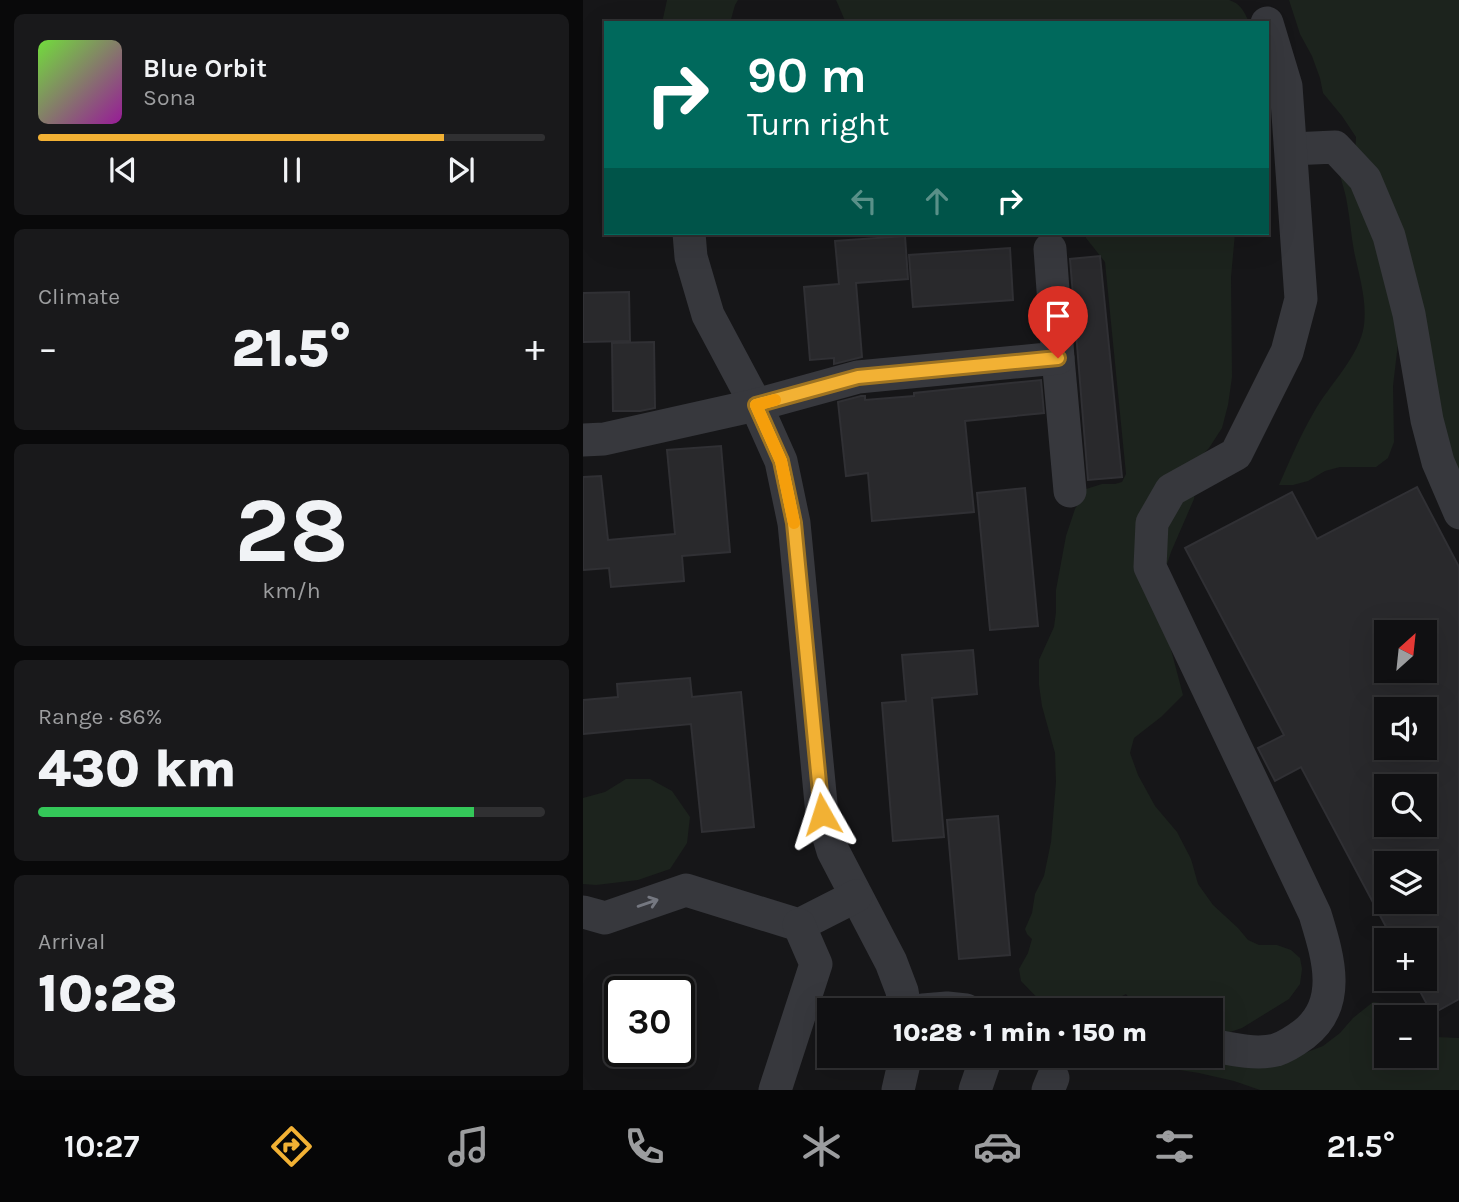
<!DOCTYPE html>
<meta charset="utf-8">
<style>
:root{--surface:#101012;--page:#19191b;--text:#f1f3f6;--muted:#9c9d9f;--line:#303032;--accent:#f2b134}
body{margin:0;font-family:Karla,sans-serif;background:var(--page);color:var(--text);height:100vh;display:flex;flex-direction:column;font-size:26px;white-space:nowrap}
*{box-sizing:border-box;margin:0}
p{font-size:23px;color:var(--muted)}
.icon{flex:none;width:38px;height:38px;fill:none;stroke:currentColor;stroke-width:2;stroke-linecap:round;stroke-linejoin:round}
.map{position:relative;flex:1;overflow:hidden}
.side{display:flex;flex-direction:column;gap:14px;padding:14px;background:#09090a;width:583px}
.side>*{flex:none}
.banner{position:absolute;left:21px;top:21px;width:665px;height:214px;border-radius:0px;box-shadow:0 7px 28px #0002,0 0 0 2px var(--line);background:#00695c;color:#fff;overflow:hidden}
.needle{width:46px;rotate:27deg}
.controls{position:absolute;left:791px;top:620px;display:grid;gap:14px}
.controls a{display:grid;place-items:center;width:63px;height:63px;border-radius:0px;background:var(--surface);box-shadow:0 7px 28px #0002,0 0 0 2px var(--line);font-size:35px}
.speed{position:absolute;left:21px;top:976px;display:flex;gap:14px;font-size:35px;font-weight:700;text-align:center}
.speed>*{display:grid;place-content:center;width:91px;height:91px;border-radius:50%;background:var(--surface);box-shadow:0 7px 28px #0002,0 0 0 2px var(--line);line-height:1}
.speed .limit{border:4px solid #111;border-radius:10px;background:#fff;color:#111}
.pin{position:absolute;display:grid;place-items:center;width:60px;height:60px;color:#fff;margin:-72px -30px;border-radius:50% 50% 50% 0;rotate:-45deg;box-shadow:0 0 7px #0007}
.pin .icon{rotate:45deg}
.me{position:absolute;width:77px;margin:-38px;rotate:354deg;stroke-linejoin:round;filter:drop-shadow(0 0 5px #0008)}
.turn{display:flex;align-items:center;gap:24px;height:147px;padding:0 28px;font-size:32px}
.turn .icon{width:91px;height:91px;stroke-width:2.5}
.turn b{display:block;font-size:49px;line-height:60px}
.lanes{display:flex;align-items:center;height:66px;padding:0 28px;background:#0003;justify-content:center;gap:35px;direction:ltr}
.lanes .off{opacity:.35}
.big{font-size:52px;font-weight:800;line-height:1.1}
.side .card{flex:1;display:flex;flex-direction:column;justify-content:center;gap:10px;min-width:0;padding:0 24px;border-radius:10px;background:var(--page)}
.side .dial{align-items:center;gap:0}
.dial b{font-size:91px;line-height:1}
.song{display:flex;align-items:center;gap:21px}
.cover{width:84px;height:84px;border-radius:10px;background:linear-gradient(135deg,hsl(100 70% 55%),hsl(300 70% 35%))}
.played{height:7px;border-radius:4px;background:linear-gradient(90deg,var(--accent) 80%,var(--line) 80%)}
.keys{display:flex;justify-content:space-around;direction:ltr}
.heat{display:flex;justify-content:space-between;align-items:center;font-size:38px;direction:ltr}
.charge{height:10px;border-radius:5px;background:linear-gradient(90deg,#34c759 86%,var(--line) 0)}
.trip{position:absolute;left:234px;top:998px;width:406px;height:70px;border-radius:0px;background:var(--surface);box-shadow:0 7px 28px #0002,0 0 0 2px var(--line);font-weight:800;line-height:70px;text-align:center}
.menu{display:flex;height:112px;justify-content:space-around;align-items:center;background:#060607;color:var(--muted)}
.menu .icon{width:49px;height:49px}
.menu .on{color:var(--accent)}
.menu b{font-size:32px;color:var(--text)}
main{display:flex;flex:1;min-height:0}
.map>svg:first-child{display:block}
.green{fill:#1c231d}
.building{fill:#29292c;stroke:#303034;stroke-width:2;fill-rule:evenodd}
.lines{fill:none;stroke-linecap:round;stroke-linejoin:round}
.minor{stroke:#37383d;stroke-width:33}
.oneway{stroke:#757881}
.route-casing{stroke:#9d7322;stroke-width:18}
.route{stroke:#f2b134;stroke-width:12}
.slow{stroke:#f59e0b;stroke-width:12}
</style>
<main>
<section class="side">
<div class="card">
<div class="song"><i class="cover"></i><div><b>Blue Orbit</b><p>Sona</p></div></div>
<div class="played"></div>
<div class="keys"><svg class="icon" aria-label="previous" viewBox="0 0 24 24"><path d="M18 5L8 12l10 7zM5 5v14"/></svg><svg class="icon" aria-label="pause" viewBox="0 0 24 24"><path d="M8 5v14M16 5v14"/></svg><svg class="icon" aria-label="next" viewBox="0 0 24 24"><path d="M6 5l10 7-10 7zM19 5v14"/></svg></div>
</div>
<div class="card"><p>Climate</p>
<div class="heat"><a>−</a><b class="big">21.5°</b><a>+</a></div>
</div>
<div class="card dial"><b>28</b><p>km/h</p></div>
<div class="card"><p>Range · 86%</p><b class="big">430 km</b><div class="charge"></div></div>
<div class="card"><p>Arrival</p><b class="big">10:28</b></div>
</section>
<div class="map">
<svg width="877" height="1090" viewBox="0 0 877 1090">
<rect width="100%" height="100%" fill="#161618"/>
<g class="green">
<polygon points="84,0 155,0 152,5 147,23 79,23"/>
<path d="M253,0h393c11,3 16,12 20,23h-403z"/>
<path d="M706,0h170v497l-58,-179 -8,68 1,56 -6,16 -12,9h-36l-15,4 -17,10 -15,4h-14c11,-25 21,-49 35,-73 15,-27 46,-56 50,-87 3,-26 -5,-49 -10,-74 -3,-16 -4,-32 -7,-48 -2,-14 -8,-27 -10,-42l17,14 2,-38 -14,-21 -19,-23 -3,-15 -8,-22 -12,-22z"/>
<polygon points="502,233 652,233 648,277 649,377 645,405 639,428 626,448 616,458 611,499 588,552 583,567 586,642 600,695 578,717 551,738 547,753 555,775 572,806 594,832 608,859 615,884 630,905 655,928 665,940 676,945 694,945 708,950 717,958 719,969 717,984 706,999 659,1028 641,1034 628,1031 628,1010 561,1010 553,1006 543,994 519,1006 505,1010 466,1010 438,981 436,969 445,953 449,939 444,934 442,929 449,913 452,894 461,876 468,842 473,782 472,753 459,706 456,685 456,660 471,627 473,612 473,590 483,536 492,509 503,489 519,484 532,484 539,482 543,474 522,262 503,238"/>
<polygon points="43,779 67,779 89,791 107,817 104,843 87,869 55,880 13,885 0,884 0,798 22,792"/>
<path d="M790,1002c15,2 28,4 39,15h-26v38h39v-25l11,7 23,1v52h-199l-26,-9 -35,-8 -52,-8 -25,-10h72l22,5 81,-4 26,-10 17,-13 13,-15z"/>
</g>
<g class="building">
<polygon points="322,236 325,279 273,283 279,357 251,364 251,358 227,360 221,287 256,284 252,241"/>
<polygon points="427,248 430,300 330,307 326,255"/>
<polygon points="517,256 539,477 505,480 487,259"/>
<polygon points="46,292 47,341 0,342 0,293"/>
<polygon points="71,342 72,408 57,411 30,411 29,343"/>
<polygon points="458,380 461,413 382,421 391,512 289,521 285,473 263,476 255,402 278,396 282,396 282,400 331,396 331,393"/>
<polygon points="138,446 147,552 99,556 101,581 28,587 26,568 0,570 0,477 18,476 25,540 92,534 84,450"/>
<path d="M834,487l42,80v432l-27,15 -19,-36h12v-38h-32l-92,-173 -26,14 -17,-33 26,-13 -99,-187 107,-56 25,47zM803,632h39v38h-39zM803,709h39v38h-39zM803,786h39v38h-39zM803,863h39v38h-39z"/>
<polygon points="442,488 455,626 407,630 394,493"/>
<polygon points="390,650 394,694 349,698 361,837 310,841 299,703 323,701 319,655"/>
<polygon points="107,678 109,697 158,692 171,827 119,832 108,724 0,734 0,700 35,697 34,684"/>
<polygon points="415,816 427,955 376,959 364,820"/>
</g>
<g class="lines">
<g class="minor">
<polyline points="708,149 752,147 782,179 806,236 826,314 844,420 855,462 877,513"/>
<polyline points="106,233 108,257 125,315 173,405 198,461 211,523 239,814 250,851 308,962 319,991 322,1010"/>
<polyline points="475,358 487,491"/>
<polyline points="0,440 21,439 173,405 275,377 475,358 467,249"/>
<polyline points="0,912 22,918 103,890 216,925 273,896"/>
<polyline points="340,1010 364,1008 383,1010"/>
<path d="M628,1045c20,4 44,10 65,5 9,-3 20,-10 28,-16 40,-31 23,-80 11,-120l-165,-347 2,-44 19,-33 65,-36 51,-102 14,-53 -15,-213 -19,-63"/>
<polyline points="192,1090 233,964 216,925"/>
<polyline points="315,1090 323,1055"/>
<polyline points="392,1090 404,1055"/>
<polyline points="465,1090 470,1078"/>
</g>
</g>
<defs><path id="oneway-shaft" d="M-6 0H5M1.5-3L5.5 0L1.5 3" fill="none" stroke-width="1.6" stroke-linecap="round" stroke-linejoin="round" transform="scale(1.75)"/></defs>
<use class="oneway" href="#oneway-shaft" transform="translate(65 903) rotate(-19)"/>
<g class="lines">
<defs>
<polyline id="route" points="239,814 211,523 198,461 173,405 275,377 475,358"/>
</defs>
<use href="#route" class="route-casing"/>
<use href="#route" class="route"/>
<polyline class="slow" points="192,400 173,405 198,461 211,523"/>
</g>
</svg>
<div class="controls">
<a><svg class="needle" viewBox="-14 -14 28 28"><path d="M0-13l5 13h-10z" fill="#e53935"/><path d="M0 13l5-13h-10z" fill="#9c9d9f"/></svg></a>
<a><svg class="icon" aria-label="sound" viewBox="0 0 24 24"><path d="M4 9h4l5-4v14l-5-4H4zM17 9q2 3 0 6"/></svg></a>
<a><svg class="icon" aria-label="search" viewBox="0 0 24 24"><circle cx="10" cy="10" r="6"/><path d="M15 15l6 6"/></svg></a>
<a><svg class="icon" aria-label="layers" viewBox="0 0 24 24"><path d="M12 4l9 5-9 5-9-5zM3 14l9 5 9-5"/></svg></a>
<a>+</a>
<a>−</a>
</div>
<div class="speed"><div class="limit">30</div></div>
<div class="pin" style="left:475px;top:358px;background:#d93025"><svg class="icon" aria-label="arrive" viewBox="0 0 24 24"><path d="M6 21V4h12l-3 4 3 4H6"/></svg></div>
<svg class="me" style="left:239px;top:814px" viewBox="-20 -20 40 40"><path d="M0-17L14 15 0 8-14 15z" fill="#f2b134" stroke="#fff" stroke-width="4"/></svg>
<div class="trip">10:28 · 1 min · 150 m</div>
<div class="banner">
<div class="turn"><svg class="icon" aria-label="right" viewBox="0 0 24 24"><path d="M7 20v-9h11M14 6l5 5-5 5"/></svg><div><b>90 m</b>Turn right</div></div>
<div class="lanes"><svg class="icon off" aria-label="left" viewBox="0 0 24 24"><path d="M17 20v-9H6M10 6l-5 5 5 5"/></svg><svg class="icon off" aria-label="ahead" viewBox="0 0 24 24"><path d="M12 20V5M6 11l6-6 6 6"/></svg><svg class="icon" aria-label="right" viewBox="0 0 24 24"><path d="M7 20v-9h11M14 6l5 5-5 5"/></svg></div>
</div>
</div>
</main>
<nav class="menu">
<b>10:27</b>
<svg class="icon on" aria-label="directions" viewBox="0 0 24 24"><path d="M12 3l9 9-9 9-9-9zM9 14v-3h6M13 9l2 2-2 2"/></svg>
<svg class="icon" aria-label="music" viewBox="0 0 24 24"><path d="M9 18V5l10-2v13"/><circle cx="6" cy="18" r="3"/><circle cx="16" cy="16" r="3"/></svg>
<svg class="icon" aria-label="phone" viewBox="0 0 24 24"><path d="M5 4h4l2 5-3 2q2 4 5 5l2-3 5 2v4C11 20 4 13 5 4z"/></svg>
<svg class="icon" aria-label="climate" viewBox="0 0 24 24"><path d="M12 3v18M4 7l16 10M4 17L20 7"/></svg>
<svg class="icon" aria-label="car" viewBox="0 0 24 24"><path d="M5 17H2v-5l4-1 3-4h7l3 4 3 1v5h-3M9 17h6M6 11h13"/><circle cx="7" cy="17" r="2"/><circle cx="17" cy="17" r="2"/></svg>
<svg class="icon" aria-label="filters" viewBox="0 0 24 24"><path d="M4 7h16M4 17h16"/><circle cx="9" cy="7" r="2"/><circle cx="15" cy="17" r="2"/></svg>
<b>21.5°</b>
</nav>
